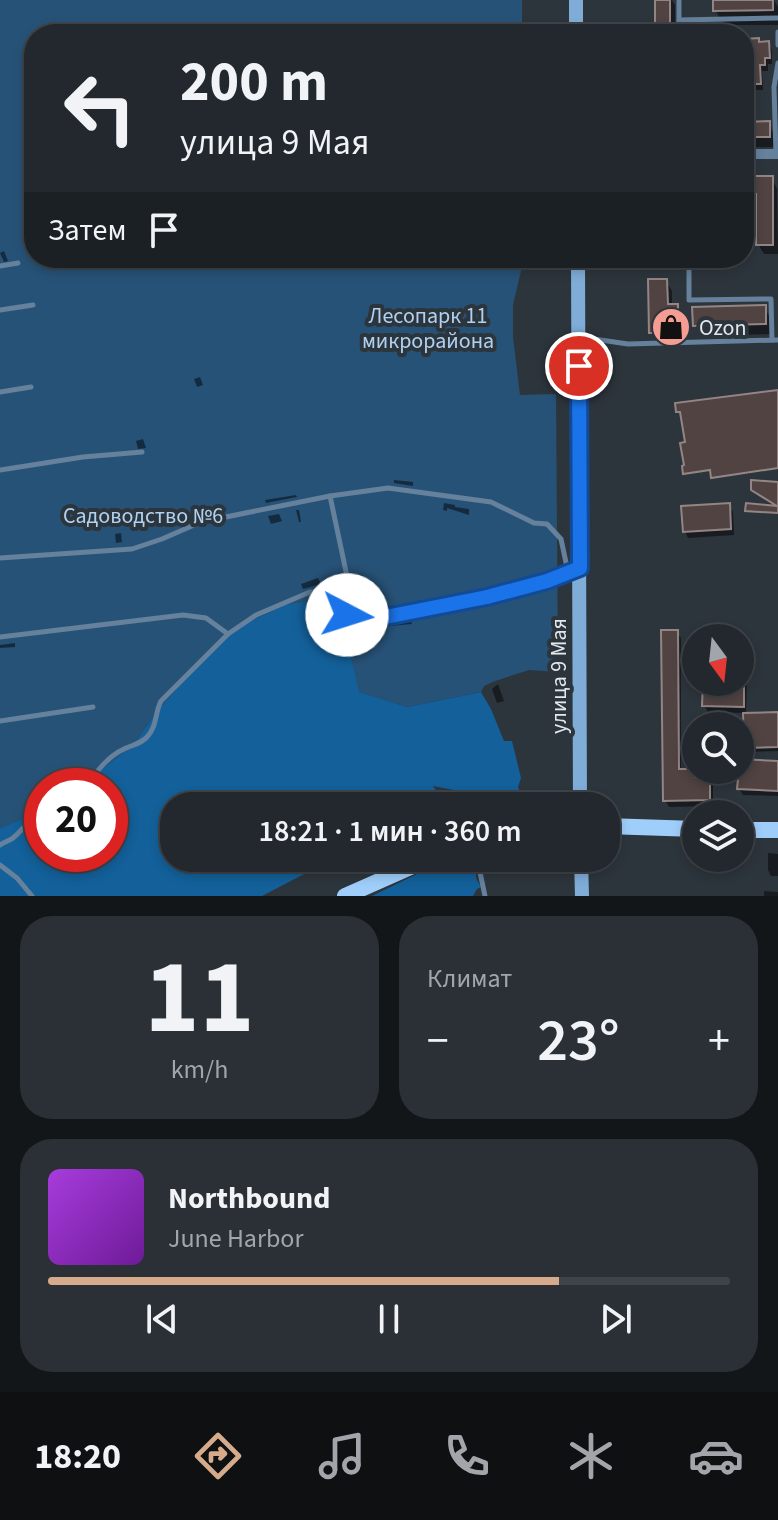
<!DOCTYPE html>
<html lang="ru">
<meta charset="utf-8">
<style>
:root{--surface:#22282d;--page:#2a3035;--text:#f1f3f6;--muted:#a2a6aa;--line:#3f4449;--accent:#d6ab8b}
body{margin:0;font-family:"Source Sans 3",sans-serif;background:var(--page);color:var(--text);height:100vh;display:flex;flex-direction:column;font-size:30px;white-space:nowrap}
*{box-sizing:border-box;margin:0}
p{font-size:26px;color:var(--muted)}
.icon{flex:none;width:44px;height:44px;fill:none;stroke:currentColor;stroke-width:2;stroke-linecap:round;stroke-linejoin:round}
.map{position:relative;height:896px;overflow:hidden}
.panel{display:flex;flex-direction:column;gap:20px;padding:20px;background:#131619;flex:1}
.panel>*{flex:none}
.top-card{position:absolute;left:24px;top:24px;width:730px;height:244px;border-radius:32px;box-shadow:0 4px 12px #0003,0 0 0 2px var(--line);background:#22282d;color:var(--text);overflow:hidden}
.needle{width:52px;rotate:165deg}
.controls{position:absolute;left:682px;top:624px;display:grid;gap:16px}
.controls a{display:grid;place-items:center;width:72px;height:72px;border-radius:50%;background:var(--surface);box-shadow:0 4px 12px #0003,0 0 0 2px var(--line);font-size:40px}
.speed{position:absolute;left:24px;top:768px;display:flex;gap:16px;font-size:40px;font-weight:700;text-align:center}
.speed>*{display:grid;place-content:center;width:104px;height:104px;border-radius:50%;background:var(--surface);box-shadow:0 4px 12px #0003,0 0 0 2px var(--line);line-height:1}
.speed .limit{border:12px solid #d22;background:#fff;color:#111}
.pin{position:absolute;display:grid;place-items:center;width:68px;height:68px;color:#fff;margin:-34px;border:4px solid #fff;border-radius:50%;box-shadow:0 2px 8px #0007}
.me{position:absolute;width:88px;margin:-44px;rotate:95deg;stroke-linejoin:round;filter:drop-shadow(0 0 6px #0008)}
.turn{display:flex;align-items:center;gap:28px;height:168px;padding:0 24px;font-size:36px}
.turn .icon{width:104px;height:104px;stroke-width:2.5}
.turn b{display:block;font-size:56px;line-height:68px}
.then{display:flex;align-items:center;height:76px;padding:0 24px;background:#0003;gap:16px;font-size:30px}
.big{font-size:60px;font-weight:600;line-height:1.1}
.panel .tile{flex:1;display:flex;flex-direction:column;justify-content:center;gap:12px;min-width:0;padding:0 28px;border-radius:32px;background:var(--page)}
.panel .dial{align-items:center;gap:0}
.dial b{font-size:104px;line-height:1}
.song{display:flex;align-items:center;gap:24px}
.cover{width:96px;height:96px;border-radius:12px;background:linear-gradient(135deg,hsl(280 70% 55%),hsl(280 70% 35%))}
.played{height:8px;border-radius:4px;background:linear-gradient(90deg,var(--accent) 75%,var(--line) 75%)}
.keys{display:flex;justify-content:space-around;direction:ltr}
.heat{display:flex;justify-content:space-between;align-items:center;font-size:44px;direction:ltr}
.panel .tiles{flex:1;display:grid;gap:20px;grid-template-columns:1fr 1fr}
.tile:last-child{grid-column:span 2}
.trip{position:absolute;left:160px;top:792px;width:460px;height:80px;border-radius:32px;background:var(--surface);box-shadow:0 4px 12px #0003,0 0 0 2px var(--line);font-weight:600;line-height:80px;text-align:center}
.tab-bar{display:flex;height:128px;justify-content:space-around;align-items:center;background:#0e1012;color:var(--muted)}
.tab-bar .icon{width:56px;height:56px}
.tab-bar .current{color:var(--accent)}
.tab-bar b{font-size:36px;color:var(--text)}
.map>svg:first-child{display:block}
.green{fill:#275277}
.forest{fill:#13609a}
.shadow{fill:#0007}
.building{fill:#504342;stroke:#938583;stroke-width:2}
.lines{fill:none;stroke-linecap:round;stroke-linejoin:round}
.lane{stroke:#65819c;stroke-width:5}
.street{stroke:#65819c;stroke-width:10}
.secondary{stroke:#7fadd8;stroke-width:14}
.primary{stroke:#9fcefa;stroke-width:16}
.route-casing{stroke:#114b97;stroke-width:20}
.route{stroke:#1a73e8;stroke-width:14}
.labels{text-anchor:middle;stroke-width:8;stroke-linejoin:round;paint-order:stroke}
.park-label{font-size:22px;fill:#afd1f2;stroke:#2d353c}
.poi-label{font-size:22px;fill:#e2e8ed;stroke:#2d353c;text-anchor:start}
.street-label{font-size:22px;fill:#e2e8ed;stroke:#2d353c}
</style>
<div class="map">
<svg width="778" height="896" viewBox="0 0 778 896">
<rect width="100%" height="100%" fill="#2d353c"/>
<polygon class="green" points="0,0 522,0 522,34 34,34 34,258 524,258 513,305 513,337 520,395 556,394 558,672 529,670 495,681 484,686 481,692 407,707 358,692 337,597 155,714 134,744 80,786 42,786 42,811 0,828"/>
<g class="forest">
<polygon points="337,597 359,692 407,707 481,692 491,709 504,741 512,741 521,778 518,787 526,806 457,805 459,791 433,786 446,806 174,806 174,858 345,858 308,872 262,896 0,896 0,828 42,811 42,854 110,854 110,786 80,786 134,744 155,714 226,633 285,605"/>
<polygon points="453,858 473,858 476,863 476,878 481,887 477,889 473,896 372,896 417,874 430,872 443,866"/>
</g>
<g class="shadow">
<polygon points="657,0 672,0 675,5 675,34 657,34"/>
<polygon points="715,0 774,0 778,7 778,25 724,25 715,10"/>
<polygon points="698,27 705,27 707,34 698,34"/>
<polygon points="744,41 768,43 772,50 772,64 768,64 768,71 762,71 763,90 744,90"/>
<polygon points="744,123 768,123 774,134 775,147 744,147"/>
<polygon points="744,178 772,178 777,189 778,254 764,254 758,244 758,204 744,204"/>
<polygon points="4,251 8,261 4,262 0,253"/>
<polygon points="665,258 681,258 681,262 668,262"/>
<polygon points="666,281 672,291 672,306 677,306 682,316 683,341 657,342 651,332"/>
<polygon points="764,307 770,317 771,334 701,336 695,326"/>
<polygon points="200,377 203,385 197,387 194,379"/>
<polygon points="143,439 146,448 138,449 136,441"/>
<polygon points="394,480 413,482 413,486 394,483"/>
<polygon points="296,495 297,497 266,503 265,500"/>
<polygon points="444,503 455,505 455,507 469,509 469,515 447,508 447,511 443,510"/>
<polygon points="729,505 733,512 734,535 688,538 685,532"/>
<polygon points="296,510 299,510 301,522 299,522"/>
<polygon points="279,514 282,521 271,524 268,516"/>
<polygon points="121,533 122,542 116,543 115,534"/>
<polygon points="340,575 341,581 334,583 332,577"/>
<polygon points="318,578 321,584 303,589 301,584"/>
<polygon points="436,601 400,609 400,608 399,605 409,604 410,603"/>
<polygon points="411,620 412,624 390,626 390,624"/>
<polygon points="677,632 681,638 681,771 694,771 698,778 709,779 713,785 713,806 669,807 665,800"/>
<polygon points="15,643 15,647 0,648 0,645"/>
<polygon points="740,672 743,672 747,678 746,715 778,714 778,751 748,752 746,747 745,713 708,712 704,705 705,682 740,682"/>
<polygon points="498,684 504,701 497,703 492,689"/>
<polygon points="778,763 778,796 743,795 739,789"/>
<polygon points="768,853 778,854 778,876 771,876 768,870"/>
<polygon points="764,891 778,892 778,896 764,896"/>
</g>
<g class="building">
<rect x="655" y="0" width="15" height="34"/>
<polygon points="713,0 773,0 773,10 713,11"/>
<polygon points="759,38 759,42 769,41 770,58 765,58 765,65 760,65 761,84 744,84 744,39"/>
<polygon points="770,121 770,137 744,137 744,122"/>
<polygon points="744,176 773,176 773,245 756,245 756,194 744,194"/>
<polygon points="648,279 667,279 668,304 678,304 678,332 649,333"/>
<polygon points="766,305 766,324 693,326 692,307"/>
<polygon points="778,390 778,468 711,478 710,470 683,474 682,466 684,465 680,443 685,442 680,412 676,412 675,403"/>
<polygon points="751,480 778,482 778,513 745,511 746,503 777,506 751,490"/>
<polygon points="730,503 731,529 683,532 681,506"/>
<polygon points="661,630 678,630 679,769 695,769 695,777 710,777 710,800 663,801"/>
<polygon points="703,682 744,682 744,707 702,706"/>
<polygon points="778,712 778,747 744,748 743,713"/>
<polygon points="740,759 778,761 778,791 737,789"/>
</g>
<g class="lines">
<g class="lane">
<polyline points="679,20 778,18"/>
<polyline points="778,32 778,45"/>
<polyline points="679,34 679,0"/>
<polyline points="776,154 774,87 778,63"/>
<polyline points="744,204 744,247"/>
<polyline points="689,258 689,300 771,299 772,340"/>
<polyline points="0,266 18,263"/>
<polyline points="0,310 33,305"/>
<polyline points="580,337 628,344 778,340"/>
<polyline points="0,392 31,387"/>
<polyline points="0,470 83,457 142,452"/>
<polyline points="330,496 388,488 491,502 534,523 547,524 561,539 568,572"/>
<polyline points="0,558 132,549 162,539 201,522 330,496 348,581 344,597 347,615 350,621 355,623 487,597 547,581 576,569"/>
<polyline points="0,637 183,615 206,618 228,634"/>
<polyline points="0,721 93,707"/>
<path d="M87,786c10,-15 20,-29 37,-37 8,-4 17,-5 23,-12 10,-10 8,-25 14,-36l67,-67 28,-19 54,-23 36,-1"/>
<path d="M0,845c4,-3 9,-4 13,-7 13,-10 10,-16 29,-22"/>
<polyline points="477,858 485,896"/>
<polyline points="0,865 17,878 32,896"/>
</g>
<polyline class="street" points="744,154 778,154"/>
<g class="secondary">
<polyline points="576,0 576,34"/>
<polyline points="578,258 580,806"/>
<polyline points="581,858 582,896"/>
</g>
<g class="primary">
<polyline points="606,826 696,829"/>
<polyline points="740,830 778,830"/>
<polyline points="345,896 431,858"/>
</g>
</g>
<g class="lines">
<defs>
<polyline id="route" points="347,615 350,621 355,623 487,597 547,581 580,568 579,366"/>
</defs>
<use href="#route" class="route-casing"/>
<use href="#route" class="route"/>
</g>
<defs>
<symbol id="shop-disc" viewBox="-11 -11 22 22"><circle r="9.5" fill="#f59c93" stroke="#2d353c"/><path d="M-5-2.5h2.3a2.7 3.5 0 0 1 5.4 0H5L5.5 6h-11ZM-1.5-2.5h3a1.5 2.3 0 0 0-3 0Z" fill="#111"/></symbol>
</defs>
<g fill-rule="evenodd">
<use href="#shop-disc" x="649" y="305" width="44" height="44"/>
</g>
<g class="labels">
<g class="park-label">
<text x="428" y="323">Лесопарк 11<tspan x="428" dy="25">микрорайона</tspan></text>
<text x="143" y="523">Садоводство №6</text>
</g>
<g class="poi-label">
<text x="699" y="335">Ozon</text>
</g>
<g class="street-label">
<text transform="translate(558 676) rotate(-90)" y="8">улица 9 Мая</text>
</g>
</g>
</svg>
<div class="controls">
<a><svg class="needle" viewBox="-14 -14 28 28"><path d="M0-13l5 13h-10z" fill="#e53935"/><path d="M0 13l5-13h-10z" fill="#a2a6aa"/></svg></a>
<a><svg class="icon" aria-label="search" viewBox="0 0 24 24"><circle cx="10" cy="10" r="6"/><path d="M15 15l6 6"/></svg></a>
<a><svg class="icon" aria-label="layers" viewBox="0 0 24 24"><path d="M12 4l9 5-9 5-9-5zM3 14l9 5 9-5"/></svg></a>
</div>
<div class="speed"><div class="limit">20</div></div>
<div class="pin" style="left:579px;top:366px;background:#d93025"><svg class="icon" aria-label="arrive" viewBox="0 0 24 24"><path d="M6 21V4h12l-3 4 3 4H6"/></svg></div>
<svg class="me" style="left:347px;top:615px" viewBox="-20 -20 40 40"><circle r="19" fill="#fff"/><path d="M0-13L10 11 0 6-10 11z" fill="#1a73e8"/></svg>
<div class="trip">18:21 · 1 мин · 360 m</div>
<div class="top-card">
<div class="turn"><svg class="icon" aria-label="left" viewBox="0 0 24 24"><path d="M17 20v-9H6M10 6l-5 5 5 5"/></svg><div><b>200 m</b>улица 9 Мая</div></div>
<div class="then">Затем<svg class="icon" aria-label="arrive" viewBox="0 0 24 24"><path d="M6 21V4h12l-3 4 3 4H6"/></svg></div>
</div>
</div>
<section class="panel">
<div class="tiles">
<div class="tile dial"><b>11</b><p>km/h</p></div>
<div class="tile"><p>Климат</p>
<div class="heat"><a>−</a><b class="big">23°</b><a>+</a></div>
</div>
<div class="tile">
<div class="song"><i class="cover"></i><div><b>Northbound</b><p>June Harbor</p></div></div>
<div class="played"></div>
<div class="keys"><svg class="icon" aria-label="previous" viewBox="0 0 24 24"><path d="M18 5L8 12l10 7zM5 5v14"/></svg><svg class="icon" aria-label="pause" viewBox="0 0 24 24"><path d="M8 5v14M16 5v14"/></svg><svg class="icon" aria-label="next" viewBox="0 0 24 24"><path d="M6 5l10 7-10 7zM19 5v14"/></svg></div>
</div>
</div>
</section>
<nav class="tab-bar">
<b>18:20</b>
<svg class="icon current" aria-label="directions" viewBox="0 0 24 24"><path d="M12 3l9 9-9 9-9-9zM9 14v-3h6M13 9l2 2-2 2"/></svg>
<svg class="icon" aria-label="music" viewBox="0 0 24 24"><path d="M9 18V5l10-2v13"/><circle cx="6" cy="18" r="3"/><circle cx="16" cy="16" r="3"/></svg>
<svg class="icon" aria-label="phone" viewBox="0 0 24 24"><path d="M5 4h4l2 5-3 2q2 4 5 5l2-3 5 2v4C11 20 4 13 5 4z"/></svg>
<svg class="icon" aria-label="climate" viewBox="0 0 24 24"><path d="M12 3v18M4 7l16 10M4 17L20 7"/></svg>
<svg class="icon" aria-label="car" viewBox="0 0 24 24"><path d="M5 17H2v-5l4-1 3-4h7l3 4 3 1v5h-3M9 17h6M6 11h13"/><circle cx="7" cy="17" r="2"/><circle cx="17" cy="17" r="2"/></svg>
</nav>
